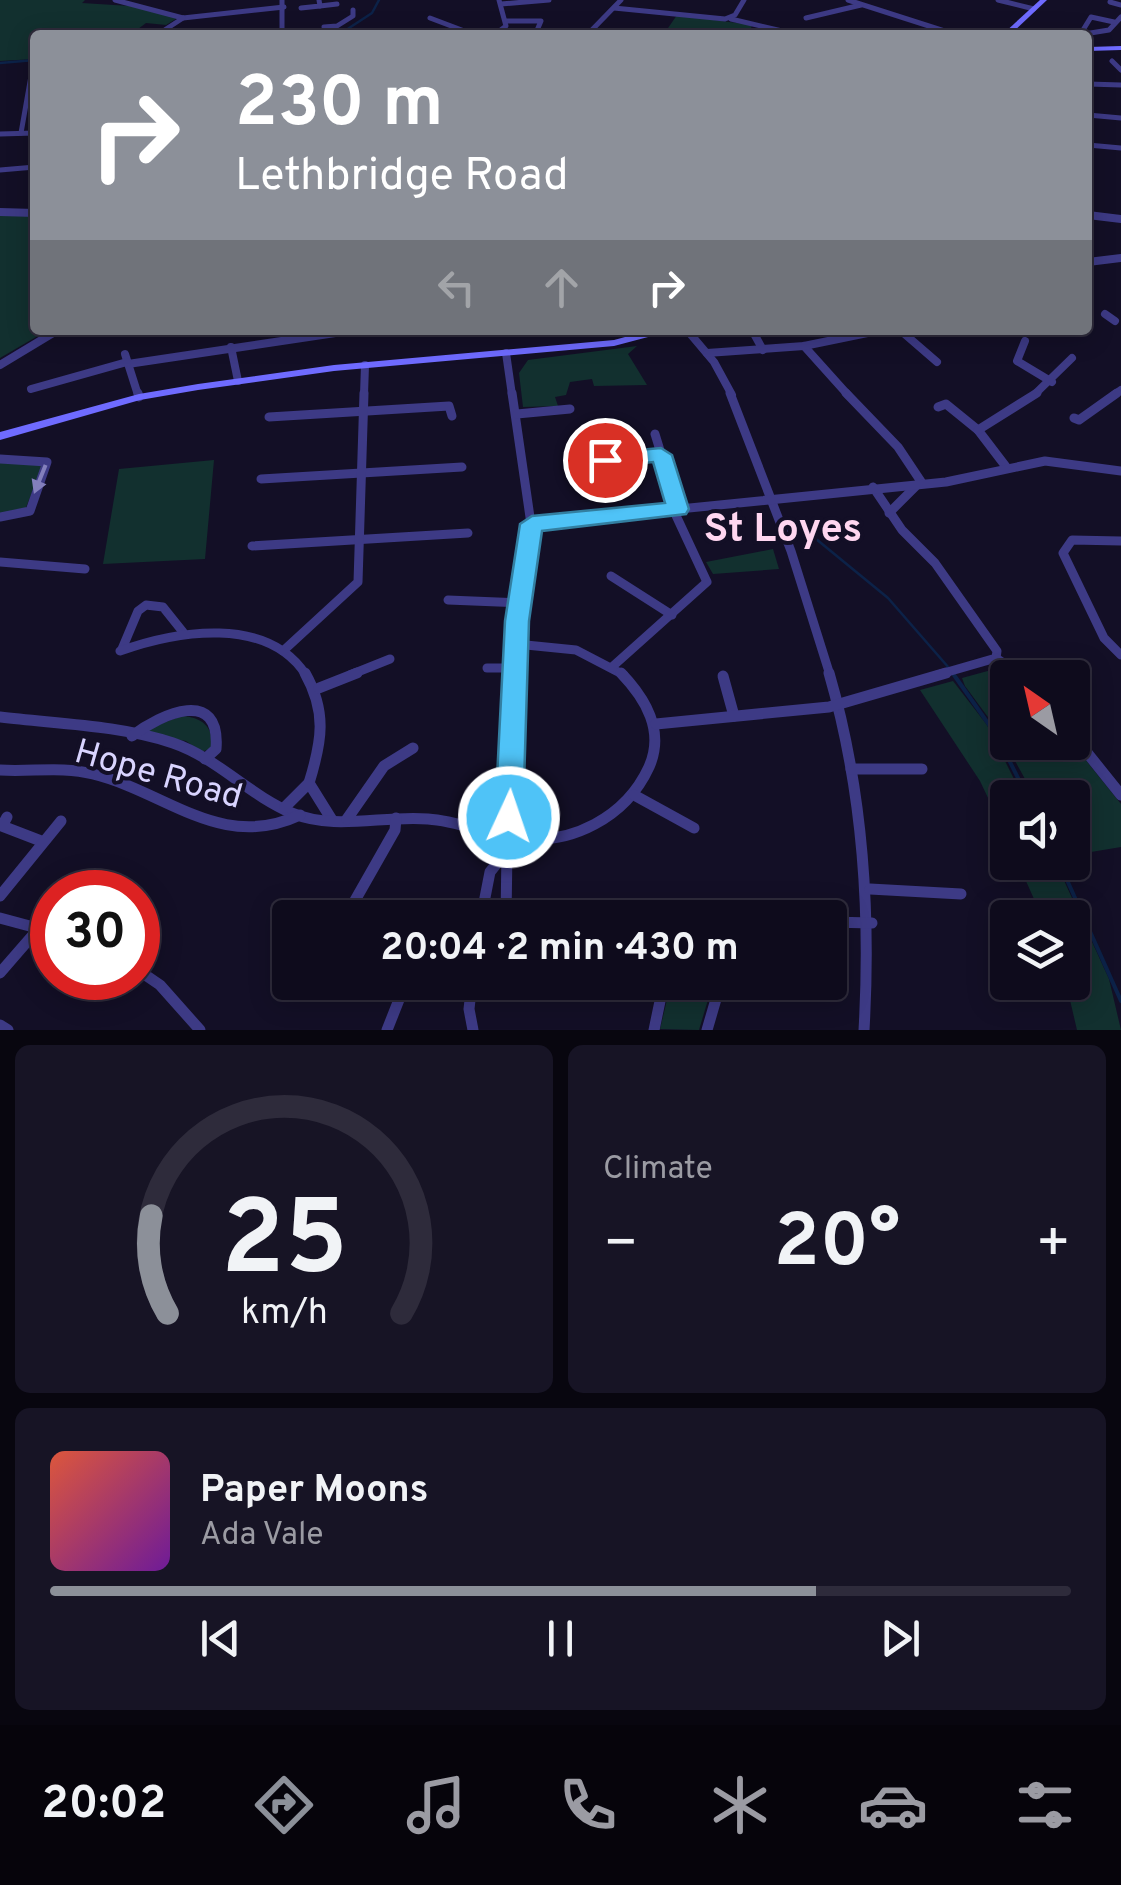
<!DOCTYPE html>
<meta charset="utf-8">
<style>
:root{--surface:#0e0b1c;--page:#171425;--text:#f1f3f6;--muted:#9b9ba3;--line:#2e2b3b;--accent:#8c9099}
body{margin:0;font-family:Overpass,sans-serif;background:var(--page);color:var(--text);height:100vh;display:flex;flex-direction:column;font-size:38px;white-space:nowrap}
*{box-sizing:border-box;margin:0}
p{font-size:32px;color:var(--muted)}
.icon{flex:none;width:55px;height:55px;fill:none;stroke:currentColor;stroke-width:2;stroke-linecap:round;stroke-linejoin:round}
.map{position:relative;height:1030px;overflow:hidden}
.details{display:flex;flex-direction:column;gap:15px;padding:15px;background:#08060f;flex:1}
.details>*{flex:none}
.hud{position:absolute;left:30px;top:30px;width:1062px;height:305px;border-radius:10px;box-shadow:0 5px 25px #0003,0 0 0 2px var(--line);background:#8c9099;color:#fff;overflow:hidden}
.needle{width:65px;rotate:326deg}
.buttons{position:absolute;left:990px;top:660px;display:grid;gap:20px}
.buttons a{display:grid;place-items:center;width:100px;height:100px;border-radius:10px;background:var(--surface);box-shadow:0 5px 25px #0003,0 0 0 2px var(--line);font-size:50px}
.speed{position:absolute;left:30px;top:870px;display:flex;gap:20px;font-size:50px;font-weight:700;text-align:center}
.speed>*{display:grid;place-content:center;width:130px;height:130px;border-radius:50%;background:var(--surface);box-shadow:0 5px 25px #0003,0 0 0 2px var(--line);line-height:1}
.speed .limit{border:15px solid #d22;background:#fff;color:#111}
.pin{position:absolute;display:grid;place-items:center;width:85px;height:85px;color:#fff;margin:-42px;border:5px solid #fff;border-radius:50%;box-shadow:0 2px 10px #0007}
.me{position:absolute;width:110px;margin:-55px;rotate:3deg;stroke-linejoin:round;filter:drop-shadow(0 0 8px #0008)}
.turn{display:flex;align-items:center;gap:35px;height:210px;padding:0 40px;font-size:45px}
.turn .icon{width:130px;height:130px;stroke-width:2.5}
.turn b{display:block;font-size:70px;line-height:85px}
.lanes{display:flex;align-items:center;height:95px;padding:0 40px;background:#0003;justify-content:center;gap:50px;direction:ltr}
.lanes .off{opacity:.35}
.big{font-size:75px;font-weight:700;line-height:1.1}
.details .widget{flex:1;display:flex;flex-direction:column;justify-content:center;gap:15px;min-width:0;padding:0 35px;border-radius:15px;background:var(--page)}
.details .dial{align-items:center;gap:0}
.dial svg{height:260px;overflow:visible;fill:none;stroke:var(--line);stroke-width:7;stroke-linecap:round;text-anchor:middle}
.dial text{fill:var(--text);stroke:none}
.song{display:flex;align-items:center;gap:30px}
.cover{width:120px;height:120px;border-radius:15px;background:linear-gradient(135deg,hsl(10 70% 55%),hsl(280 70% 35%))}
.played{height:10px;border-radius:5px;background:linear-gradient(90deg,var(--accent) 75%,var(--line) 75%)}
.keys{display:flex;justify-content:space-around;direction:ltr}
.heat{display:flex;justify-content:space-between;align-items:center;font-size:55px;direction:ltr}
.details .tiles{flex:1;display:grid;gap:15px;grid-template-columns:1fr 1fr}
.widget:last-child{grid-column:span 2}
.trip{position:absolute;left:272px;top:900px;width:575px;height:100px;border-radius:10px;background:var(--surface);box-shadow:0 5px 25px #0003,0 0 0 2px var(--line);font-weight:700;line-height:100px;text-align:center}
.menu{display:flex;height:160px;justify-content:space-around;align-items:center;background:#06040b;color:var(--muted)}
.menu .icon{width:70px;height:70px}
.menu .active{color:var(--accent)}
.menu b{font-size:45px;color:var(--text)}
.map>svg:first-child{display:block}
.green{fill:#12302f}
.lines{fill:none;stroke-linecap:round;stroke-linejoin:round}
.stream-far1{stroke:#0c2248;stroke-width:2.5}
.stream{stroke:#0c2248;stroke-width:4}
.street-far3{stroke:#3d3a85;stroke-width:5}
.street-far2{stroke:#3d3a85;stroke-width:8}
.street-far1{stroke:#3d3a85;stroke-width:9}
.street{stroke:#3d3a85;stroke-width:11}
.secondary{fill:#6f6bff;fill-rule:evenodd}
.oneway{fill:#837fbc}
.route{fill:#4fc3f7;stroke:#337fa1;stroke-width:2.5}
.labels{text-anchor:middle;stroke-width:8;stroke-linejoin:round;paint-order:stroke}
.near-street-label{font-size:35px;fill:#d9d4ff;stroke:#130f26}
.district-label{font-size:40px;font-weight:bold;fill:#ffd6f0;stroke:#130f26}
</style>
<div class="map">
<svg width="1121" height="1030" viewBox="0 0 1121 1030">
<rect width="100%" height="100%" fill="#130f26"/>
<g class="green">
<polygon points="0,0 85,0 82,3 130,6 179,17 166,25 146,23 130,35 35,35 35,59 0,61"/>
<polygon points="677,15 752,25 749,35 670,35 666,31"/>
<polygon points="0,214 35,215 35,330 48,330 0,358"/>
<polygon points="637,346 628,354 647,385 594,386 592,379 570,382 566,395 555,397 558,406 523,407 519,373 528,360"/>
<polygon points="214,460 205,559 103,564 119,469"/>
<polygon points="0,462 43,464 25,510 0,514"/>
<polygon points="773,549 779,569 713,574 706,562"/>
<polygon points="995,669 1013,677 1008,678 1008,742 1072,743 1121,804 1121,847 1073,855 1072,798 1035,797 999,732 965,686 962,678"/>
<polygon points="953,681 987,725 1023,797 1008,798 1007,838 980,781 920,690"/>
<path d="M182,716c18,1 33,10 29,32l-9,4 -16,-11 -40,-7 1,-5z"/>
<polygon points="1018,863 1056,863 1109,979 1121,1030 1077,1030 1066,983 1072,982 1072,918 1042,917"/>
<polygon points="671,983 713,983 699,1030 660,1029"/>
</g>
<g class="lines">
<g class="stream-far1">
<polyline points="343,32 372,13 379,0"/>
<polyline points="0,63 35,60"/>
<polyline points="799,525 888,598 949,668"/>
</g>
<g class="stream">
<polyline points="954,675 997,736 1028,798"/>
<polyline points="1059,862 1121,1001"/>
</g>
<g class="street-far3">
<polyline points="115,0 183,18 284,7"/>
<polyline points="282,0 282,35"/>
<polyline points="848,0 957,35"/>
<polyline points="998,0 1034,9"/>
<polyline points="1110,2 1121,5"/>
<polyline points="501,4 549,0"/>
<polyline points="320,6 337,4"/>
<polyline points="301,8 320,6 319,0"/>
<polyline points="614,8 725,19 735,15 744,0"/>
<polyline points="430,18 475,35"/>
<polyline points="806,18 861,5"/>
<polyline points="731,19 782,31"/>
<polyline points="506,21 541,21 535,35"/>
<polyline points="324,27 337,26 353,16 353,10"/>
<polyline points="284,33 352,35"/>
<polyline points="157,35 183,18"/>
<polyline points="494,35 506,26 499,0"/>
<polyline points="587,35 621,0"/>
<polyline points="1078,35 1109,30 1121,17"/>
<polyline points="1080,35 1091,17 1114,22"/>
<polyline points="1112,61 1121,70"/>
<polyline points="1088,84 1121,85"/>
<polyline points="1088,115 1121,118"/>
<polyline points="21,133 31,76"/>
<polyline points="0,134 35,133"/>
<polyline points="1088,145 1121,148"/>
<polyline points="0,170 35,167"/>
</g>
<g class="street-far2">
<polyline points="1088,176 1088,182"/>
<polyline points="0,212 35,213"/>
<polyline points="1088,215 1121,219"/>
<polyline points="1088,262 1121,258"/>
<polyline points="1105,314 1115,321"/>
<polyline points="687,330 714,362 732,395"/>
<polyline points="752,330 763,350"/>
<polyline points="900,330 937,362"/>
<polyline points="1025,341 1017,361 1052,382"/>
<polyline points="804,346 848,395"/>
<polyline points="231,347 238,381"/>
<polyline points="506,353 512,395"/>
<polyline points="707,353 804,346 882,330"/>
<polyline points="125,354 138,395"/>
<polyline points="128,364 342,332"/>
<polyline points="0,365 58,330"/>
<polyline points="31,389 127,362"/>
<polyline points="364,395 365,365"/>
<polyline points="1034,395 1072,358"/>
<polyline points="1114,395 1121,390"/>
</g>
<g class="street-far1">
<polyline points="138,393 139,397"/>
<polyline points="512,393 531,524 517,621 515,675"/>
<polyline points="730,393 791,551 830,675"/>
<polyline points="846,393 898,447 922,483"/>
<polyline points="938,407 946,404 978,430 1007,468"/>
<polyline points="517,414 570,409"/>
<polyline points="269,417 449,406 452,416"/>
<polyline points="1074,418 1079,420 1117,393"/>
<polyline points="978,430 1037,393"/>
<polyline points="655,434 678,509"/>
<polyline points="0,459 47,462 30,511 0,517"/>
<polyline points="605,460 661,455"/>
<polyline points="261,479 462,467"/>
<polyline points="873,487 902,530 935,563 997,651 996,658 937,675"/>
<polyline points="889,513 919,483"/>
<polyline points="531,524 946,482 1045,461 1121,471"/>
<polyline points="1121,541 1072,540 1063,553 1104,638 1121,655"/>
<polyline points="252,546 468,533"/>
<polyline points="0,562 85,569"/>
<polyline points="611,576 672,615"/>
<polyline points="448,600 519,603"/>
<polyline points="516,644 576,650 624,675"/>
<polyline points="122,649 138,611 146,605 163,607 183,632"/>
<path d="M120,651c56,-20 147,-36 186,24"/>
<polyline points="283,651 358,582 364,393"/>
<polyline points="996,658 1021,675"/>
<polyline points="612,667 707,582 673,509"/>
<polyline points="487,668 516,668"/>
<polyline points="350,675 390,659"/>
</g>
<g class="street">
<path d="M305,673c22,39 17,68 4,110l23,37"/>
<path d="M829,673c34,117 42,236 35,357"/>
<polyline points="1017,673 1025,678"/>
<polyline points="723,676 734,716"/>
<polyline points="319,688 357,673"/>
<path d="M0,717c57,7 119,8 173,26 44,15 76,52 119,70 43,18 91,2 136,6 30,2 59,15 89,19 54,8 109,-21 132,-71 16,-36 -3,-68 -28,-94"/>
<polyline points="656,724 829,707 946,673"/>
<polyline points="1072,734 1121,795"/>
<path d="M132,736c30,-23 89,-49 84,13l-11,10"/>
<polyline points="851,769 922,769"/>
<path d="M0,770c32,2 62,-4 93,4 74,18 128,78 207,41"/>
<polyline points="634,795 694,828"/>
<polyline points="285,807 309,783"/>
<polyline points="7,817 2,826 41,841"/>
<polyline points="347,819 384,766 413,748"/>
<polyline points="870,889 961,894"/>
<polyline points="0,896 61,821"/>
<polyline points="0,918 52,932"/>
<polyline points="345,918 395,830 396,818"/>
<polyline points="481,918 490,872 502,857 509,817 515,673"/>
<polyline points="506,918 507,850"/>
<polyline points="830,922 872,923"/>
<polyline points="138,970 160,985 200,1030"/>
<polyline points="0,973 39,928"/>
<polyline points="472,982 469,1009 473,1030"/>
<polyline points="0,1025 8,1030"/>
<polyline points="387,1030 406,982"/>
<polyline points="654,1030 664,982"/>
<polyline points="707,1030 721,982"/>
</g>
<g class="secondary">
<polygon points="1040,0 1047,0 1010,35 1002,35"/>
<polygon points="1121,46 1121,50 1088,51 1088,47"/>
<polygon points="651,330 668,330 667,332 614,346 334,371 198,390 140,400 0,440 0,432 139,394 198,384 334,365 614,340"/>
</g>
</g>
<defs><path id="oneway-solid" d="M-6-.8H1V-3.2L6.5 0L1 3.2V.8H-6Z" transform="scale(2.5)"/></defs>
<use class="oneway" href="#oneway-solid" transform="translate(40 479) rotate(112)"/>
<polygon class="route" points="661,448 672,455 689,509 686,514 542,531 529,621 523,817 519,825 509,829 499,825 495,817 505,621 520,524 532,516 665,503 653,462 605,467 594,460 605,453"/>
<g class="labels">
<g class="near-street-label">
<text transform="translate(159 773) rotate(16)" y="12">Hope Road</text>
</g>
<g class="district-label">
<text x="783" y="541">St Loyes</text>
</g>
</g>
</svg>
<div class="buttons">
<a><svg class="needle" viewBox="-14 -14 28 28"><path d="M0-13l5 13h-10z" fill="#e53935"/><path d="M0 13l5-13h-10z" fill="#9b9ba3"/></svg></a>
<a><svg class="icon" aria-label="sound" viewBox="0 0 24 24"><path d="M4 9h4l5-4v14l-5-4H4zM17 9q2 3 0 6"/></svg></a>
<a><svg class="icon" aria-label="layers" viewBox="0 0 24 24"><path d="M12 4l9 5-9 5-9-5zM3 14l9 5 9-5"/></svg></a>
</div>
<div class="speed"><div class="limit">30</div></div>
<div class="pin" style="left:605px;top:460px;background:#d93025"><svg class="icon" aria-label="arrive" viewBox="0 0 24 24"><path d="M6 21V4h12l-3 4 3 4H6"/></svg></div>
<svg class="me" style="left:509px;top:817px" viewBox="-20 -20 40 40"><circle r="17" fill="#4fc3f7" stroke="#fff" stroke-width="3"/><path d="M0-11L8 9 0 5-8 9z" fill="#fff"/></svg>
<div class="trip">20:04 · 2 min · 430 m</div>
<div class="hud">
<div class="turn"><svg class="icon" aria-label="right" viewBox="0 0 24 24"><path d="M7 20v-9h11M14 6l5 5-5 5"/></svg><div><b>230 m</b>Lethbridge Road</div></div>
<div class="lanes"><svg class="icon off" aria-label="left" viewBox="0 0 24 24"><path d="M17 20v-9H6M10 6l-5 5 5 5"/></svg><svg class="icon off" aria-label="ahead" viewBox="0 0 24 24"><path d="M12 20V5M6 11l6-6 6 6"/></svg><svg class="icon" aria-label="right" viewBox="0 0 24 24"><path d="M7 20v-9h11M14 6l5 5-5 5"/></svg></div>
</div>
</div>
<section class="details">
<div class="tiles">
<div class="widget dial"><svg viewBox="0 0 100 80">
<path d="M14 69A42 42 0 1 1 86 69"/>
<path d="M14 69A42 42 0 0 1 9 39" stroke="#8c9099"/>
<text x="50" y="56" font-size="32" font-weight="700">25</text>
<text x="50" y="72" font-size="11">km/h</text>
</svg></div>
<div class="widget"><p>Climate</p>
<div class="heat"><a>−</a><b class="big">20°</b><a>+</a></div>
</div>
<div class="widget">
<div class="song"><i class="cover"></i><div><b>Paper Moons</b><p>Ada Vale</p></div></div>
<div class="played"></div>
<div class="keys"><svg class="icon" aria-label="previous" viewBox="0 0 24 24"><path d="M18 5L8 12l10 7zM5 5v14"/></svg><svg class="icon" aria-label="pause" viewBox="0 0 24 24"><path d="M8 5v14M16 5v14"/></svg><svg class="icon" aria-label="next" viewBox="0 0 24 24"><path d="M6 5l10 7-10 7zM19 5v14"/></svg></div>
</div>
</div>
</section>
<nav class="menu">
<b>20:02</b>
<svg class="icon active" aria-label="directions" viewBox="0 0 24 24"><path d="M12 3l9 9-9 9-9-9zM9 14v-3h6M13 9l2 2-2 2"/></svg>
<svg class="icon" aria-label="music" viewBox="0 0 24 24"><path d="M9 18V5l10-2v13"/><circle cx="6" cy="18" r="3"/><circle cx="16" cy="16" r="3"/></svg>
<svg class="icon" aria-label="phone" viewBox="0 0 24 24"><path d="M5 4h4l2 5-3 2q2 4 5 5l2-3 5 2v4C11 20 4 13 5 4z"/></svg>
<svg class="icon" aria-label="climate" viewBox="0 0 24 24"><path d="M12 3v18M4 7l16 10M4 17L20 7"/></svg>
<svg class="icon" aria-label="car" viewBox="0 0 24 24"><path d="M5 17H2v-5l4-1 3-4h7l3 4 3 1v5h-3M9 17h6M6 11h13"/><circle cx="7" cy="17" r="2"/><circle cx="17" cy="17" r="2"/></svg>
<svg class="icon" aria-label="filters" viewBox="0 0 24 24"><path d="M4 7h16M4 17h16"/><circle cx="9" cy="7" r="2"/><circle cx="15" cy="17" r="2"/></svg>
</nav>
